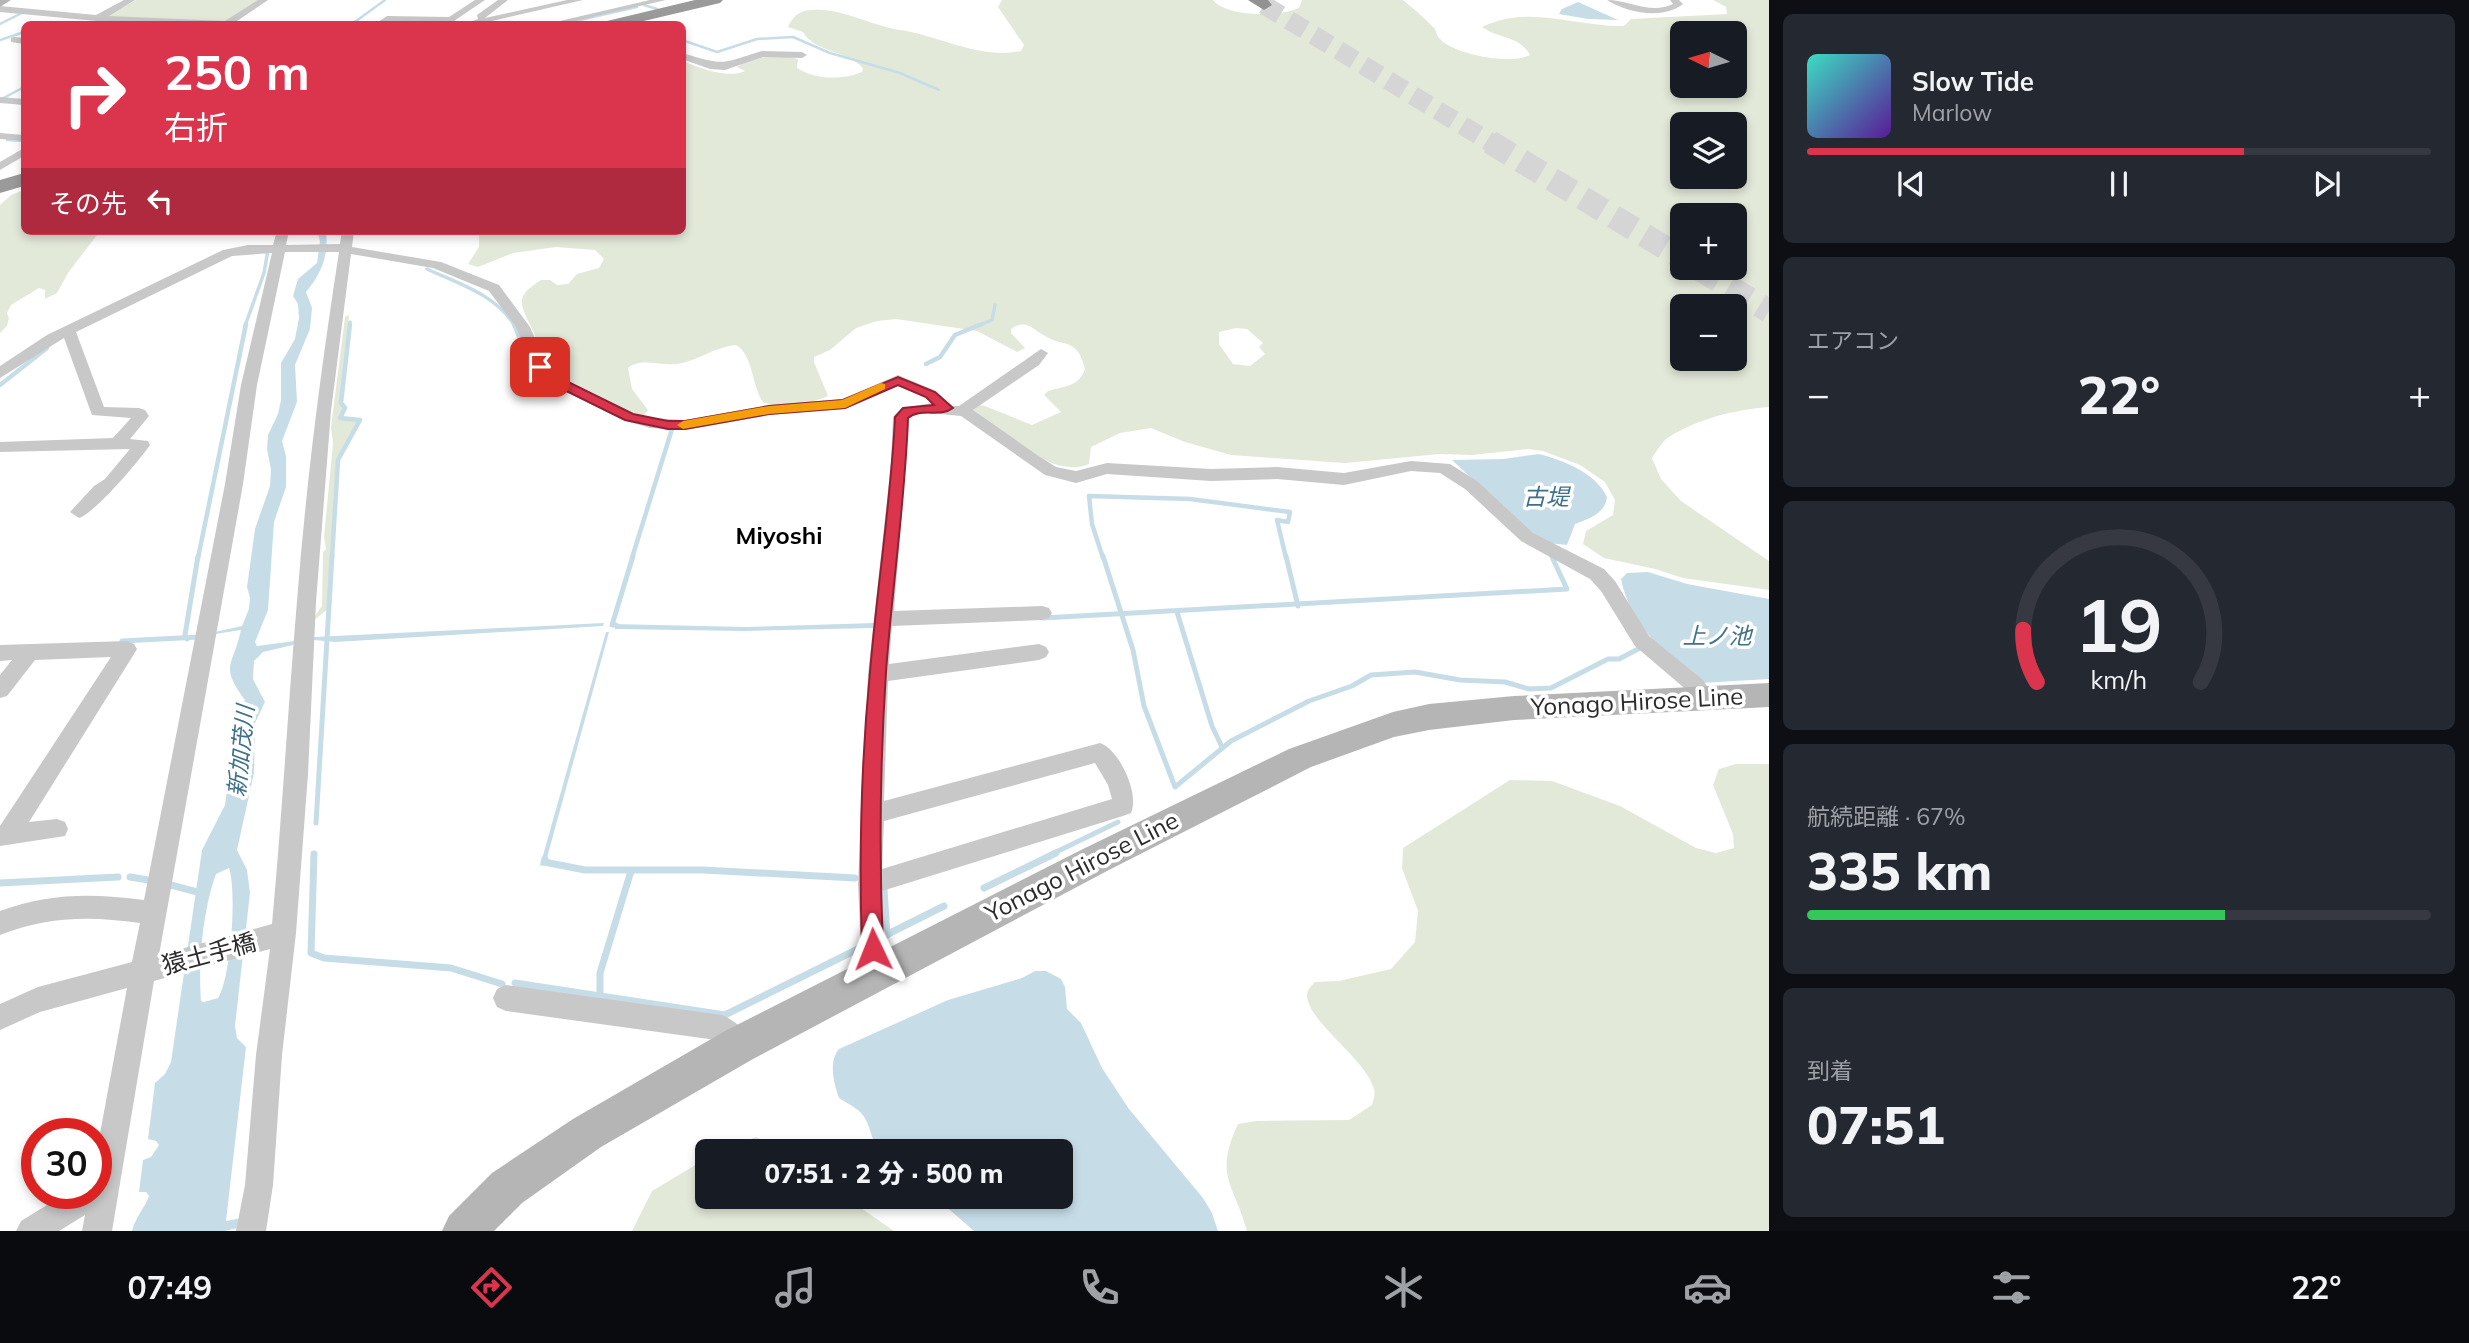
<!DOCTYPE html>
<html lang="ja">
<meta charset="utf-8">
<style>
:root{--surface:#171b24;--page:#242831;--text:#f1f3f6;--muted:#9ea1a6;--line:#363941;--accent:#db354e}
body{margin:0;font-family:Mulish,"Noto Sans JP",sans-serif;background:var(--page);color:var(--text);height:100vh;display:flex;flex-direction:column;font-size:26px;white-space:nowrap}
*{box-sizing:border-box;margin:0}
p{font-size:23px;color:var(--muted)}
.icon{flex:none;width:38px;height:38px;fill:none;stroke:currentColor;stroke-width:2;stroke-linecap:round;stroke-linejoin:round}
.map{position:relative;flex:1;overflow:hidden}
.side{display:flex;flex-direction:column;gap:14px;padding:14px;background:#0d0f14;width:700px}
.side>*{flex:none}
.hud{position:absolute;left:21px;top:21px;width:665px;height:214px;border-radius:10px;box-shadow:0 4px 10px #0003;background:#db354e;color:#fff;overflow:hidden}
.needle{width:46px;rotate:275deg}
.controls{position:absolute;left:1670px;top:21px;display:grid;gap:14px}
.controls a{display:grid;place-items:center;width:77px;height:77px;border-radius:10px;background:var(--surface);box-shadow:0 4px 10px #0003;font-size:35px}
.speed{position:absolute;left:21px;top:1118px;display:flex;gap:14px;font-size:35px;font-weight:700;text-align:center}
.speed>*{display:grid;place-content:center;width:91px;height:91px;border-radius:50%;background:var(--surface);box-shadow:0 4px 10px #0003;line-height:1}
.speed .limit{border:10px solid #d22;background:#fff;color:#111}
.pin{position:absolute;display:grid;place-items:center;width:60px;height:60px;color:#fff;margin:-30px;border-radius:14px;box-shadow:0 4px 10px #0006}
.me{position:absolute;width:77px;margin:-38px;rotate:358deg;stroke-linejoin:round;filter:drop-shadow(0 0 5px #0008)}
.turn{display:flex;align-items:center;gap:24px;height:147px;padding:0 28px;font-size:32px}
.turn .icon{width:91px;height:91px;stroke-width:2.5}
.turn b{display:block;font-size:49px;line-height:60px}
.then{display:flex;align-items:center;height:66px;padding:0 28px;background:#0003;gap:14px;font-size:26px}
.big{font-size:52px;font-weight:800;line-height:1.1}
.side .tile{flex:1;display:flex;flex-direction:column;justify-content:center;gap:10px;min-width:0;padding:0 24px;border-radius:10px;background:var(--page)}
.side .dial{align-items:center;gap:0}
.dial svg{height:182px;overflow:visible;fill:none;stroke:var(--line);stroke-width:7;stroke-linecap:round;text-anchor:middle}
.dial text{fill:var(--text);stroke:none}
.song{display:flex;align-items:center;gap:21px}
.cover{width:84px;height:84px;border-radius:10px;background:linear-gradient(135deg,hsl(170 70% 55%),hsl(270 70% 35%))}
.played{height:7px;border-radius:4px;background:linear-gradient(90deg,var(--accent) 70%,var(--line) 70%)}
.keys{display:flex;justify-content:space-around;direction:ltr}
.heat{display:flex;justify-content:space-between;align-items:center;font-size:38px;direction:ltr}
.charge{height:10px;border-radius:5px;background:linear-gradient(90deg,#34c759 67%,var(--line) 0)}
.trip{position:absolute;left:695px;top:1139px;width:378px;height:70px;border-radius:10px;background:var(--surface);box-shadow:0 4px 10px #0003;font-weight:800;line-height:70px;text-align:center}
.tabs{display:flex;height:112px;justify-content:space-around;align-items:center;background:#090b0e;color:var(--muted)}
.tabs .icon{width:49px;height:49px}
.tabs .active{color:var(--accent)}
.tabs b{font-size:32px;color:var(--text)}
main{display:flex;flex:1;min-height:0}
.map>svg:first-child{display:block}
.green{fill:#e3e9d9;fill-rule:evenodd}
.water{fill:#c6dde8;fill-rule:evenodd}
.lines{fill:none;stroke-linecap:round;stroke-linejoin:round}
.stream-far4{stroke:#c6dde8;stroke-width:2.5}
.stream-far3{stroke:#c6dde8;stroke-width:3.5}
.stream-far2{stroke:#c6dde8;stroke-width:4.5}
.stream-far1{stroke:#c6dde8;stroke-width:5}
.stream{stroke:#c6dde8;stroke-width:7}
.motorway-tunnel-far1{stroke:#d5d5d5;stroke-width:19;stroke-dasharray:19 10;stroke-linecap:butt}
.motorway-tunnel{stroke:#d5d5d5;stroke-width:24;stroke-dasharray:24 12;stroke-linecap:butt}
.minor{fill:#c8c8c8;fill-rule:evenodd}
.secondary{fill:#b5b5b5;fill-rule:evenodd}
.trunk{fill:#9a9a9a;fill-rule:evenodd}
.motorway{fill:#929292;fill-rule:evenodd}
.route{fill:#db354e;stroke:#8e2233;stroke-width:2}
.slow{fill:#f59e0b}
.labels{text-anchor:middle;stroke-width:7;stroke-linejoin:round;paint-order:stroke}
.water-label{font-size:23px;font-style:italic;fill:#3f7188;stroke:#fff}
.quarter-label{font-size:24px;font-weight:bold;fill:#000;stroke:#fff}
.near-street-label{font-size:24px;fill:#2b2b2b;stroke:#fff}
</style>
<main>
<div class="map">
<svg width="1769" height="1231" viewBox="0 0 1769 1231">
<rect width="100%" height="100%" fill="#fff"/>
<g class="green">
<polygon points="136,0 259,0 223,23 105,17"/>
<path d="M1002,0h211c13,17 67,17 86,8l3,-8h100c5,2 29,24 33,29 2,4 1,6 5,10 15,16 71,26 90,16 -10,-19 -31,-16 -48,-28 47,-23 93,0 142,-1l7,-7 96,-5 -1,-7 -13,-7h56v407c-34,3 -70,11 -100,30 -7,4 -12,14 -17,21l9,21 20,22 88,60v29l-86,-12 -28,-9 -51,-11 -21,-14 3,-13 27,-16 2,-15 -10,-18 -25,-17 -37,-14 -15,-2 -56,6 -32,-1 -95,9 -114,-8 -46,-13 -34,-14 -31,5 -29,14 -2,17c-38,16 -87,-33 -116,-54l7,-5 5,1 47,19 29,-13 -17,-17 4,-4c16,-5 31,-4 37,-22 -8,-32 -20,-21 -40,-33 -12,-6 -18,-18 -34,-7v4l14,15 -8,4 -40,-21 -81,-12 -19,2 -21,7 -26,22 -16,7v5l14,34c-14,7 -50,13 -65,6 -11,-15 -10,-48 -27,-57 -22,2 -38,16 -59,19 -16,2 -37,-7 -49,4l4,21 16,21 -5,6 -7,-1c-24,-11 -76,-29 -90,-51 -8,-11 -8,-24 -14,-35 -12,-26 -18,-32 9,-49h9l7,5 11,-1 9,-10 22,-6 5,-9 -9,-9 -39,-3 -43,6 -35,14 -10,-3 11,-17v-13l-5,-3h208l1,-170c16,7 45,18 62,10l-8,-4c19,-11 40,-14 61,-8l-1,9c19,12 44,12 65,4l1,-4c-16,-18 -48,-15 -60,-36l-15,-5c4,-10 12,-17 24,-17 27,-2 52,12 78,18 7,2 14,2 21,4 36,8 73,27 110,19l3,-6 -26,-38zM1682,33h52v53h-52zM1682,124h52v53h-52zM1682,215h52v53h-52zM1682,306h52v53h-52zM1236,328l11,1 16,14 -4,4 6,7 -15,12 -17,-2 -14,-20v-12z"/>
<polygon points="24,190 24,231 100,231 68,273 57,293 45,299 45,290 39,288 11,305 7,313 9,318 7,326 0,333 0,205 11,195"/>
<polygon points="349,315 341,403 344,408 339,419 358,420 336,461 330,604 327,610 310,623 322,606 323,552 326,549 324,537 333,444 331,427 345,317"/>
<path d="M1736,764h33v467h-522c-14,-49 -33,-55 -9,-107l18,-3 93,-1 23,-15c1,-5 4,-11 2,-16 -8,-30 -65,-66 -67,-93 0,-6 4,-10 8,-14l24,-1 52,-12 24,-27 3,-31 -16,-43 1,-20 107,-68 42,1 68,25 76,42 20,5 18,-5 -1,-14 -20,-49 6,-16z"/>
<polygon points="756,1137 785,1151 722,1151"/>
<polygon points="707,1158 707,1197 845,1197 894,1231 632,1231 652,1191"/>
</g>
<g class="water">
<polygon points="1578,2 1618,20 1588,19 1559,14 1562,9"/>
<path d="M317,231h9c3,25 -5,43 -20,61l6,16 -2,21 -15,36 2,37 -15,39 4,15v31l-12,35 -6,88 -13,32 2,4 38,-5 -2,4 -30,7 -9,9 -1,18 12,23 -10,21 -1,50 -17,77 10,20 3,23 -15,133 2,12 9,9 -20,174 21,-4 -1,9 -21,5h-93c3,-13 12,-22 17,-35l-3,-4h-7l4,-32 8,-3 8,-12 -3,-4 -8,-2 7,-56 10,-9 6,-12 31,-212 23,-45 11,-82 9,-23c-26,-35 -12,-33 -4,-70l-26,4v-2l27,-6 7,-17 1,-11 -3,-11 8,-58 15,-43 1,-16 -4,-21 1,-14 10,-21 3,-14v-37l14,-24 4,-21 -1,-14 -5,-8 5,-17 19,-16 3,-22zM229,868c8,23 2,110 -11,130l-14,4 -3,-1c-3,-37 2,-92 15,-127z"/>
<path d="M1539,454c24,6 57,19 68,43 -2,17 -17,21 -32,27l-8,21 -19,-2 -15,-7 -81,-76 51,-1z"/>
<path d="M1648,572l39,12 82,15v80l-68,4c-35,-29 -71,-57 -80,-104l6,-6z"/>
<polygon points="604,623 603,626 335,642 314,640 314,637"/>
<polygon points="875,623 874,628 745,631 615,629 615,626 611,626 612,624 746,627"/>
<polygon points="606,632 609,632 545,865 540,866"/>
<path d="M1035,971h11l15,8 4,8 2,22 14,14 21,45 27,41 74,89 9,15 6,18h-244l-39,-34h125v-45l-178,-1c-11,-9 -10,-19 -16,-31 -5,-11 -18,-16 -27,-22 -5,-14 -11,-36 0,-49l109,-49 74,-22z"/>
</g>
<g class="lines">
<g class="stream-far4">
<polyline points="644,5 657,9"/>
<polyline points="575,21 637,7"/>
<polyline points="0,24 22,13"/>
<polyline points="352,24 385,0"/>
<polyline points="0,40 24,32"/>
<polyline points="682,40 717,52 757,39 793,37 830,53 900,73 939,90"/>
<polyline points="0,100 24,87"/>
<polyline points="7,140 24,141"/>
</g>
<g class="stream-far3">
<path d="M427,269c32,15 68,25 88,57"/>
<polyline points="245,326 264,273 268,250"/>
<polyline points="350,326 350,322"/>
<polyline points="977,326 992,320 995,305"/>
</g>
<g class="stream-far2">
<polyline points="514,324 530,365 547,380 566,391"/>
<polyline points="926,364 940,357 955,335 982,324"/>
<polyline points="0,385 47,348"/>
<polyline points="198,558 246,324"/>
<polyline points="332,558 338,460 360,420 340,418 345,408 341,403 350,324"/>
<polyline points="632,558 672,429 666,428"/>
<polyline points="1103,558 1092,524 1089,496 1190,499 1290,512 1288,522 1277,520 1286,558"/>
</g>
<g class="stream-far1">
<polyline points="1103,556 1133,650 1144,706 1175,787 1231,741 1309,701 1352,686 1371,675 1415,672 1460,680 1505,682 1529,689 1551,688 1608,659 1619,659 1642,647"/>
<polyline points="1286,556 1298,606"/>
<polyline points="1177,612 1212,726 1222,747"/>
<polyline points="1043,618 1567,589 1552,557"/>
<polyline points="616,625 612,625 633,556"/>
<polyline points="187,639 185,635 198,556"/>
<polyline points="122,641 199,637"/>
<polyline points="316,823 332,556"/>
<polyline points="1052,854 1118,822"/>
</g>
<g class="stream">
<polyline points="314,854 311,953 324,958 451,968 502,984"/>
<polyline points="545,859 544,862 585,870 703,870 855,878"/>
<polyline points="130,877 154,881"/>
<polyline points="0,883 118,877"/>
<polyline points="167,884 201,893"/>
<polyline points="984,888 1056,853"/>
<polyline points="884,889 887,935"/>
<polyline points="878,939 944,906"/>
<polyline points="515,983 725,1015 866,945"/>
<polyline points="600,994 600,973 631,871"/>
</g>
<polyline class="motorway-tunnel-far1" points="1264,5 1493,144"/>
<g class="motorway-tunnel">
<polyline points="1490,142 1682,258"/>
<polyline points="1698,268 1769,311"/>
</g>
<g class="minor">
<polygon points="124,0 135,0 109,16 225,21 258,0 268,0 237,21 244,24 97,21 0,12 0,6 96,15"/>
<polygon points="475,0 485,0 451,23 375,24 387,16 449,17"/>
<polygon points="498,0 508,0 485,18 567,0 583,0 479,24 465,24 478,19 477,15"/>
<polygon points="650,0 666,0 562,24 547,24"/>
<path d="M1607,0c22,0 44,15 66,4l-3,-4h9l4,4c-20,16 -56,9 -76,-4z"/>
<polygon points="14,37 24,38 24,44 11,42 11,38"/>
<path d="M762,51l40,1 5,3 -5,3 -39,-1 -38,13 -15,-1 -28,-10v-6c45,13 37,11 80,-2z"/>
<polygon points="0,97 24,99 24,105 0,103"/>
<polygon points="0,133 24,135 24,141 0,139"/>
<polygon points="24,148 24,156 0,170 0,162"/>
<path d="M277,231h12l-3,14 54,-1 2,-13h12l-2,16 89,15 58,23 31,42 17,38 18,15 70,34 16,4 34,2 84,-15 73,-6 56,-24 38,16 16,15h7l82,-57 7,4 -9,12 -66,45 67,47 16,10 20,4 31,-8 104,6 66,-2 67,6 67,-12 39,3 27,17 56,52 71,36 11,12 34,55 54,44 12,18 -3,6 -7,2 -7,-2 -9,-12 -54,-46 -34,-55 -11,-12 -69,-38 -56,-52 -25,-16 -29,-2 -67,14 -67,-6 -66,2 -104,-7 -31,9 -31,-8 -84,-59 -31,-3 -17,2 -4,4 -15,192 148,-5 7,2 3,5 -3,5 -7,2 -150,6 -3,38 150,-20 7,3 3,5 -3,5 -7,3 -151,21 -4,120 216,-58c19,6 40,51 31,70l-8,3 -241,75 3,53 15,22 -4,9 -9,3 -9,-3 -17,-26 -3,-65 10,-210 23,-211 2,-46 9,-9 30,-5 -6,-6 -28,-11 -53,23 -76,6 -84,15 -35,-2 -27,-8 -68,-34 -20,-16 -19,-43 -27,-36 -56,-23 -82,-14 -20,157 -15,191 -8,172 -12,159 -14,122 -9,130 -7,46h-30l9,-46 11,-130 14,-106 -116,32 -42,250h-30l3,-16 -26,16h-43l5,-10 44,-27h31v-39l31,-167 -87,24 -40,18v-26l38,-17 94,-25 8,-39c-50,-7 -92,-7 -140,12v-24c49,-18 92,-18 144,-11l81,-416 16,-99 31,-132 -40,3 -156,76 28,75 35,1 6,2 4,6 -19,23 18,2 2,4c-11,16 -55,68 -71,73l-9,-6 24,-26 11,-7 25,-30 -130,3v-10l113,-4 18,-20 -39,-3 -28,-77 -64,40v-12l47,-31 176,-85 25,-5h25zM285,252h54c-18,116 -33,232 -42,349 -9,107 -15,215 -25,323l-113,31 84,-471 14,-99zM1095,763l13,22 4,14 -230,70 2,-48z"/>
<polygon points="127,641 134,644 137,649 134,654 29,822 57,819 65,822 68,829 65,836 0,846 0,826 111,657 35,660 7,696 0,698 0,675 12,660 0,661 0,645"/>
<path d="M506,985l216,30c14,6 25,16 30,30l-4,9 -9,4 -9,-4 -14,-14 -210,-29 -9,-4 -4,-9 4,-9z"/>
</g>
<g class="secondary">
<polygon points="0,0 11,0 0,7"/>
<polygon points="1769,683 1769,707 1514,720 1429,730 1394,737 1311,767 1107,871 753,1059 601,1147 522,1203 494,1231 442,1231 449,1216 492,1173 573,1119 725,1031 1083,849 1289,749 1393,712 1429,704 1514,696"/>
</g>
<g class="trunk">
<polygon points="695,0 723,0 720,3 631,24 605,24 607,21"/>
<polygon points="24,173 24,186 0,193 0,180"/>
</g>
<polygon class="motorway" points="1248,0 1268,0 1272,5 1264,10"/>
</g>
<path class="route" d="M540,363l24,17 69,34 35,7h17l84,-15 74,-6 55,-23 37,15 18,16c-13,10 -33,-1 -45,10 -3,85 -16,169 -22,254 -6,92 -7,185 -3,277l-3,7 -7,3 -8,-3 -3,-7c-3,-92 -1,-186 8,-277 7,-85 21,-170 25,-255l8,-9 31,-3 -8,-8 -28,-12 -53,23 -76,6 -84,15h-17l-43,-9 -69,-34 -22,-19z"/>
<polygon class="slow" points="881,383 885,384 885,389 845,408 769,414 683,429 677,425 683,421 769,406 842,400"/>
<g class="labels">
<g class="water-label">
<text x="1546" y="505">古堤</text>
<text x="1717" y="644">上ノ池</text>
<text transform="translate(241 751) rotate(-84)" y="8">新加茂川</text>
</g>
<g class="quarter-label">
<text x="779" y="544">Miyoshi</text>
</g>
<g class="near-street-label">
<text transform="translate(1637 702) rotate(-3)" y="8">Yonago Hirose Line</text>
<text transform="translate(1082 867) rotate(-27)" y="8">Yonago Hirose Line</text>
<text transform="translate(209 954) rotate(-15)" y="8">猿土手橋</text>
</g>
</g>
</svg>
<div class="controls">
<a><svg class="needle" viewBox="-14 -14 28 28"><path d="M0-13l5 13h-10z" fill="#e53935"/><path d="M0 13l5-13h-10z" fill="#9ea1a6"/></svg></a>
<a><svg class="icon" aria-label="layers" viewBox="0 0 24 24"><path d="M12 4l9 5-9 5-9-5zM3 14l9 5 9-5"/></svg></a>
<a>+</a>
<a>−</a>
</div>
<div class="speed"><div class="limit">30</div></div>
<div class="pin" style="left:540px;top:367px;background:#d93025"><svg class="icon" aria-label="arrive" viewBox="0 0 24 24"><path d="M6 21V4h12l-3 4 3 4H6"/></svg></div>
<svg class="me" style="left:873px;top:949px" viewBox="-20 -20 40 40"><path d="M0-17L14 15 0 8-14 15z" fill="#db354e" stroke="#fff" stroke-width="4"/></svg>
<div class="trip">07:51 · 2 分 · 500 m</div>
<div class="hud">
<div class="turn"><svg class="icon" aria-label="right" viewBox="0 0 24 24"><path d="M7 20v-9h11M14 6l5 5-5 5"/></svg><div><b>250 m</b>右折</div></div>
<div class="then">その先<svg class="icon" aria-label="left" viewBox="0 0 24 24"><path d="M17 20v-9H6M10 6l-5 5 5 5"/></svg></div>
</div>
</div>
<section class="side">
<div class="tile">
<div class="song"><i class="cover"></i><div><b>Slow Tide</b><p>Marlow</p></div></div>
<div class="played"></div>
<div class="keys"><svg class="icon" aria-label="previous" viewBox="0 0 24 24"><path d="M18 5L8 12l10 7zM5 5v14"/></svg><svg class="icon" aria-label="pause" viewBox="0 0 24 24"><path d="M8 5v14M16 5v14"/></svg><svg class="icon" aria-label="next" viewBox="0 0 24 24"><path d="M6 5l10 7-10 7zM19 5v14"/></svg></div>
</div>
<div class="tile"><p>エアコン</p>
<div class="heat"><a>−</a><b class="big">22°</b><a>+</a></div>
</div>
<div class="tile dial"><svg viewBox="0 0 100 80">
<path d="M14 69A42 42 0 1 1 86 69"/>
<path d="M14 69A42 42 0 0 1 8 46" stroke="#db354e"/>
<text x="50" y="56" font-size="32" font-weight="700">19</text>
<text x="50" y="72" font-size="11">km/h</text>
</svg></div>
<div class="tile"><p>航続距離 · 67%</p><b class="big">335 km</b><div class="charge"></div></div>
<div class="tile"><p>到着</p><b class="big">07:51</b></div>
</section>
</main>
<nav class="tabs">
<b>07:49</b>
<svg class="icon active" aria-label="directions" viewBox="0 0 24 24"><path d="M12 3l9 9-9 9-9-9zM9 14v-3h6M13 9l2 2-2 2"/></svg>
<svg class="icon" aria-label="music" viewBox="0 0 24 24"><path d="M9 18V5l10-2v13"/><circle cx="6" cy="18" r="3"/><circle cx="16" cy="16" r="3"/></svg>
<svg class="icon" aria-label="phone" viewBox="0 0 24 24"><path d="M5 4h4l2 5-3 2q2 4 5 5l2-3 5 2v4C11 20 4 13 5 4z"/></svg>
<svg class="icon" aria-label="climate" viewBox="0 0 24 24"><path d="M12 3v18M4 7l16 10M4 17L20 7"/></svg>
<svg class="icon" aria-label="car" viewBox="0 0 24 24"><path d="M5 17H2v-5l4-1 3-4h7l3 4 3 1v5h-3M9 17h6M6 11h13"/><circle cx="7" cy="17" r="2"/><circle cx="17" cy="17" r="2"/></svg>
<svg class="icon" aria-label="filters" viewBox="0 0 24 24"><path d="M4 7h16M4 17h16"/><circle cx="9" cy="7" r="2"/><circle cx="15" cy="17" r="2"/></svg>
<b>22°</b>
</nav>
